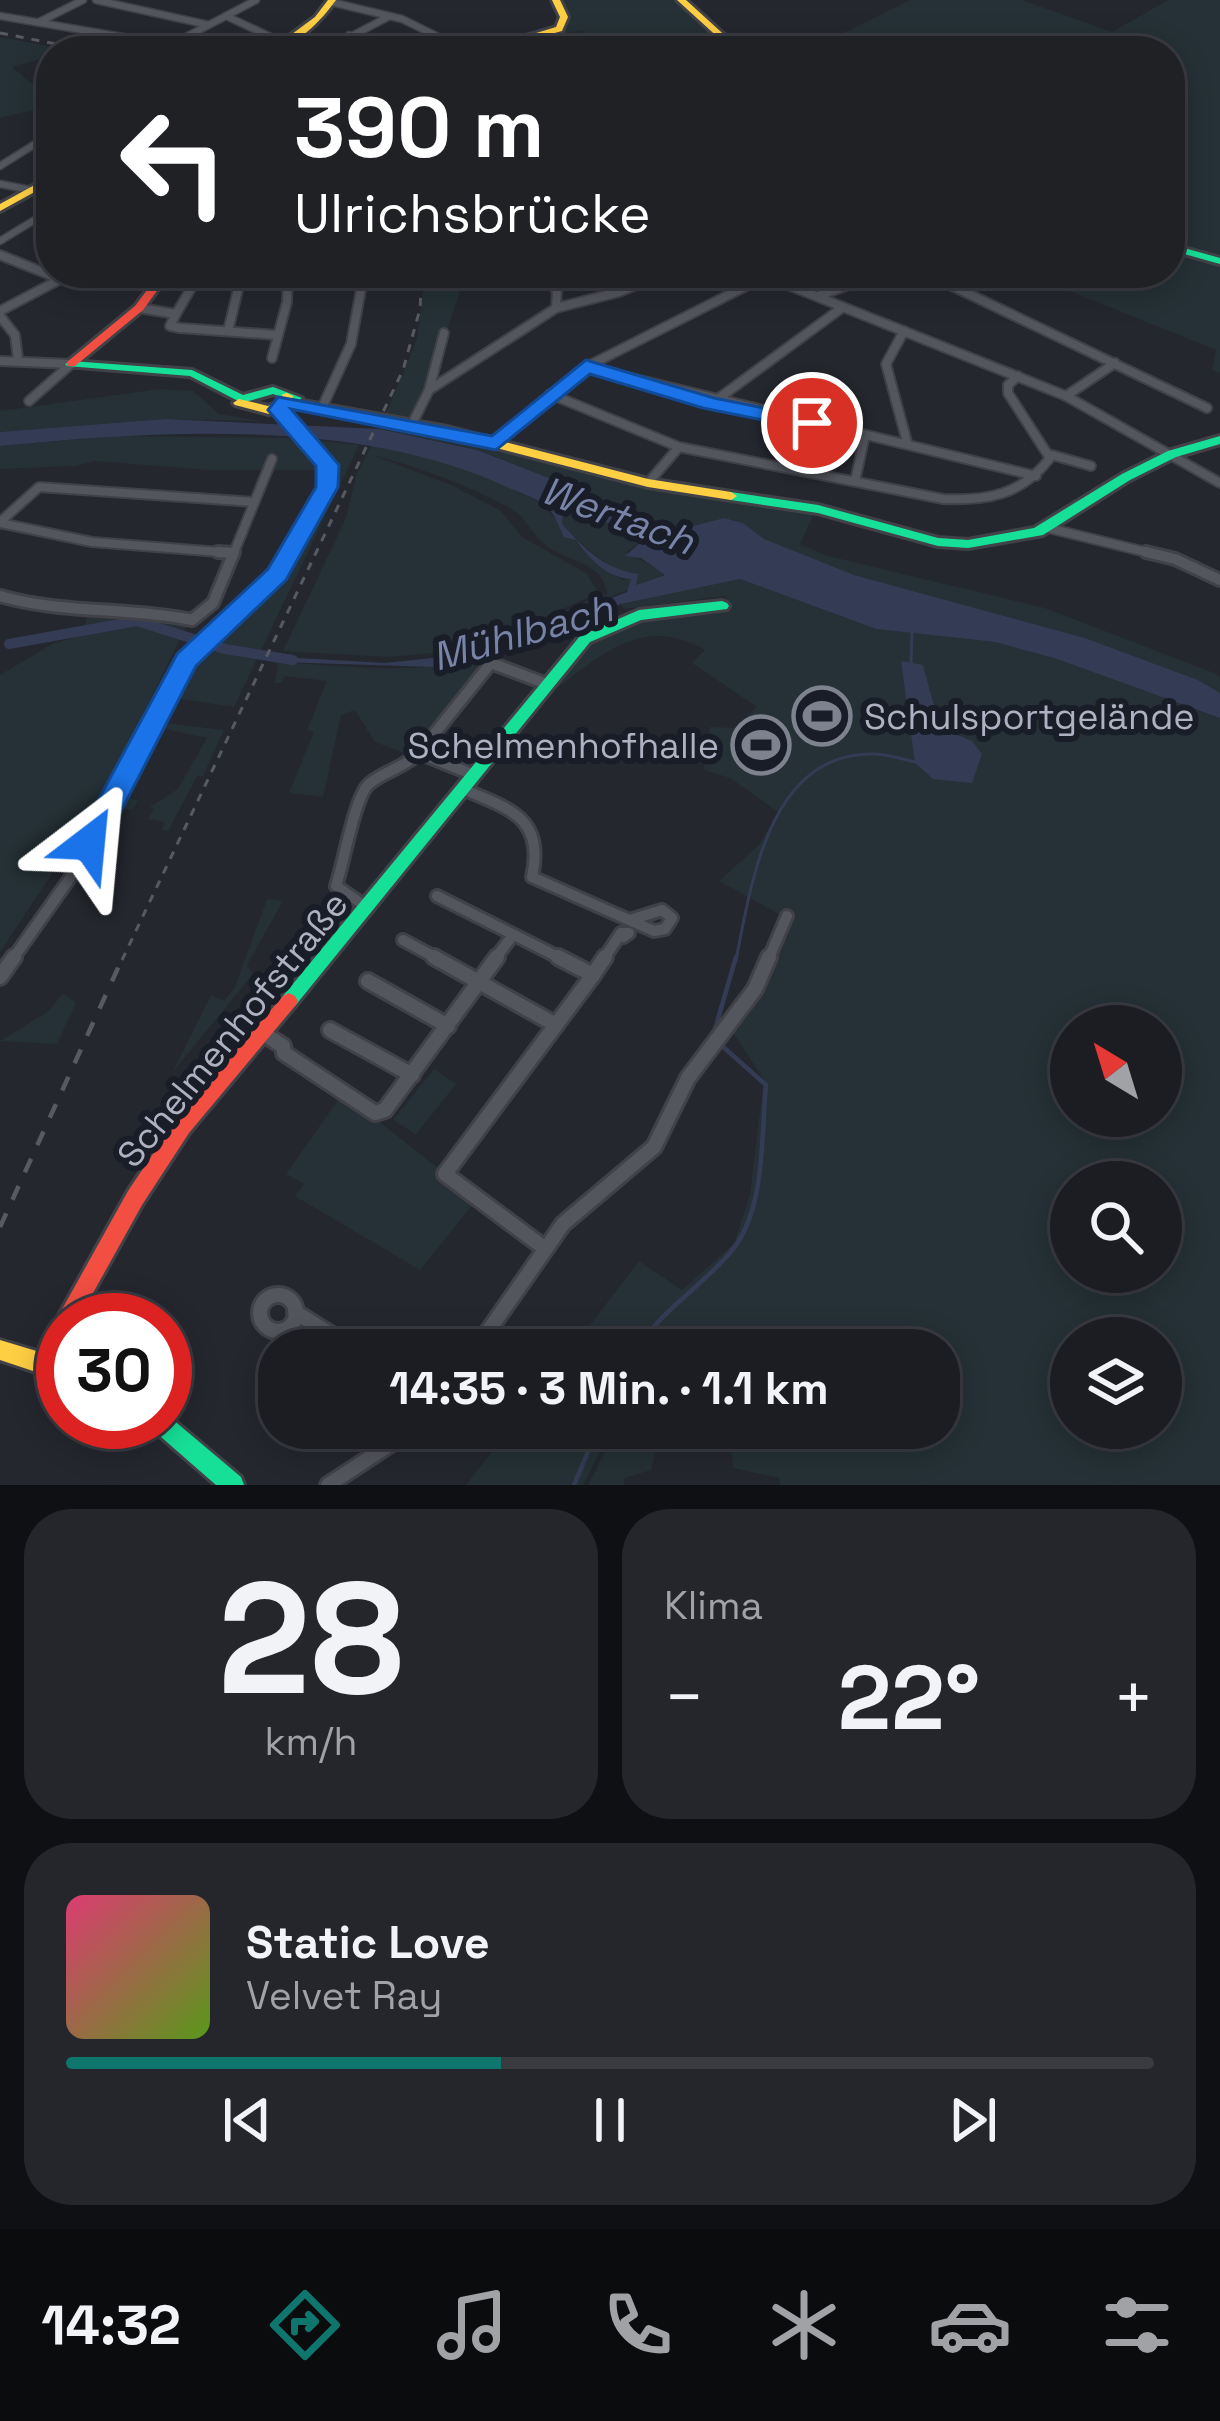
<!DOCTYPE html>
<html lang="de">
<meta charset="utf-8">
<style>
:root{--surface:#1c1d23;--page:#25262b;--text:#f1f3f6;--muted:#a0a2a6;--line:#3a3b41;--accent:#0f766e}
body{margin:0;font-family:"Space Grotesk",sans-serif;background:var(--page);color:var(--text);height:100vh;display:flex;flex-direction:column;font-size:45px;white-space:nowrap}
*{box-sizing:border-box;margin:0}
p{font-size:39px;color:var(--muted)}
.icon{flex:none;width:66px;height:66px;fill:none;stroke:currentColor;stroke-width:2;stroke-linecap:round;stroke-linejoin:round}
.map{position:relative;height:1485px;overflow:hidden}
.details{display:flex;flex-direction:column;gap:24px;padding:24px;background:#0f1013;flex:1}
.details>*{flex:none}
.hud{position:absolute;left:36px;top:36px;width:1149px;height:252px;border-radius:48px;box-shadow:0 6px 30px #0003,0 0 0 3px var(--line);background:#202124;color:#fff;overflow:hidden}
.needle{width:78px;rotate:322deg}
.tools{position:absolute;left:1050px;top:1005px;display:grid;gap:24px}
.tools a{display:grid;place-items:center;width:132px;height:132px;border-radius:50%;background:var(--surface);box-shadow:0 6px 30px #0003,0 0 0 3px var(--line);font-size:60px}
.speed{position:absolute;left:36px;top:1293px;display:flex;gap:24px;font-size:60px;font-weight:700;text-align:center}
.speed>*{display:grid;place-content:center;width:156px;height:156px;border-radius:50%;background:var(--surface);box-shadow:0 6px 30px #0003,0 0 0 3px var(--line);line-height:1}
.speed .limit{border:18px solid #d22;background:#fff;color:#111}
.pin{position:absolute;display:grid;place-items:center;width:102px;height:102px;color:#fff;margin:-51px;border:6px solid #fff;border-radius:50%;box-shadow:0 3px 12px #0007}
.me{position:absolute;width:132px;margin:-66px;rotate:29deg;stroke-linejoin:round;filter:drop-shadow(0 0 9px #0008)}
.turn{display:flex;align-items:center;gap:42px;height:252px;padding:0 60px;font-size:54px}
.turn .icon{width:156px;height:156px;stroke-width:2.5}
.turn b{display:block;font-size:84px;line-height:102px}
.big{font-size:90px;font-weight:700;line-height:1.1}
.details .tile{flex:1;display:flex;flex-direction:column;justify-content:center;gap:18px;min-width:0;padding:0 42px;border-radius:48px;background:var(--page)}
.details .dial{align-items:center;gap:0}
.dial b{font-size:156px;line-height:1}
.song{display:flex;align-items:center;gap:36px}
.cover{width:144px;height:144px;border-radius:18px;background:linear-gradient(135deg,hsl(340 70% 55%),hsl(90 70% 35%))}
.played{height:12px;border-radius:6px;background:linear-gradient(90deg,var(--accent) 40%,var(--line) 40%)}
.keys{display:flex;justify-content:space-around;direction:ltr}
.heat{display:flex;justify-content:space-between;align-items:center;font-size:66px;direction:ltr}
.details .tiles{flex:1;display:grid;gap:24px;grid-template-columns:1fr 1fr}
.tile:last-child{grid-column:span 2}
.trip{position:absolute;left:258px;top:1329px;width:702px;height:120px;border-radius:48px;background:var(--surface);box-shadow:0 6px 30px #0003,0 0 0 3px var(--line);font-weight:700;line-height:120px;text-align:center}
.tab-bar{display:flex;height:192px;justify-content:space-around;align-items:center;background:#0b0c0e;color:var(--muted)}
.tab-bar .icon{width:84px;height:84px}
.tab-bar .active{color:var(--accent)}
.tab-bar b{font-size:54px;color:var(--text)}
.map>svg:first-child{display:block}
.green{fill:#253136;fill-rule:evenodd}
.water{fill:#343c55;fill-rule:evenodd}
.lines{fill:none;stroke-linecap:round;stroke-linejoin:round}
.stream-far1{stroke:#343c55;stroke-width:3}
.stream{stroke:#343c55;stroke-width:4.5}
.canal{stroke:#343c55;stroke-width:10}
.street-far3-casing{stroke:#414248;stroke-width:9}
.street-far2-casing{stroke:#414248;stroke-width:12}
.street-far1-casing{stroke:#414248;stroke-width:16}
.street-casing{stroke:#414248;stroke-width:20}
.fast-casing{stroke:#414248;stroke-width:6}
.slow-casing{stroke:#414248;stroke-width:6}
.jam-casing{stroke:#414248;stroke-width:6}
.street-far3{stroke:#54565e;stroke-width:6}
.street-far2{stroke:#54565e;stroke-width:8}
.street-far1{stroke:#54565e;stroke-width:10}
.street{stroke:#54565e;stroke-width:14}
.fast{fill:#16e098;fill-rule:evenodd}
.slow{fill:#ffcf43;fill-rule:evenodd}
.jam{fill:#f24e42;fill-rule:evenodd}
.rail-far1{stroke:#585a61;stroke-width:3;stroke-dasharray:8 8;stroke-linecap:butt}
.rail{stroke:#585a61;stroke-width:4.5;stroke-dasharray:15 15;stroke-linecap:butt}
.route{fill:#1a73e8;stroke:#114b97;stroke-width:3}
.labels{text-anchor:middle;stroke-width:12;stroke-linejoin:round;paint-order:stroke}
.poi-label{font-size:36px;fill:#aeb1c1;stroke:#191d28;text-anchor:start}
.street-label{font-size:36px;fill:#aeb1c1;stroke:#191d28}
.water-label{font-size:39px;font-style:italic;fill:#7884a7;stroke:#191d28}
</style>
<div class="map">
<svg width="1220" height="1485" viewBox="0 0 1220 1485">
<rect width="100%" height="100%" fill="#25272f"/>
<g class="green">
<polygon points="558,0 677,0 735,51 630,51 615,41 581,48 574,43 585,30 547,36 564,26"/>
<polygon points="910,0 1022,0 1112,32 1168,0 1220,0 1220,259 1170,245 1170,50 807,51"/>
<polygon points="0,37 69,50 51,51 51,56 12,67 51,100 51,106 0,118"/>
<polygon points="1170,249 1220,263 1220,373 1212,370 1216,350 1025,273 1170,273"/>
<path d="M425,273h43c-21,48 -32,101 -56,147l-27,-4 32,-77z"/>
<polygon points="160,389 193,391 219,414 261,421 165,419 0,432 0,411"/>
<polygon points="381,426 447,434 647,485 815,512 800,544 828,556 1045,608 1214,673 1220,677 1220,693 1198,680 1085,638 854,575 763,539 743,523 724,518 693,526 661,526 619,515 577,489 478,450 379,429"/>
<polygon points="118,436 289,438 310,457 317,457 327,470 209,470 95,461 75,466 0,469 0,446"/>
<path d="M312,440l47,5 -125,262 -59,-9c39,-82 133,-127 157,-220l-7,-26z"/>
<path d="M371,446l87,18 83,39 56,62 26,15 9,-2v10l-144,59 113,-53 6,1c-2,-30 -32,-32 -54,-45 -21,-12 -27,-33 -40,-40 -40,-23 -94,-43 -141,-55l77,29 51,26 22,27 64,36 13,20 -121,53 -35,6 -54,5 -106,-6 63,-133 10,-42z"/>
<path d="M561,512l24,2 57,22v6l-16,10 40,22 -30,11 -1,-5c-30,-16 -50,-31 -73,-56z"/>
<path d="M740,579l136,50 119,13 62,17 163,59v767h-440l-1,-7 -46,-10 -2,-22 -75,-1 -5,25 -26,8 -1,7h-36l29,-57h322v-78h-368l68,-89 43,29 52,-46 16,-50 14,-114 -36,-55 30,-35 26,-73 -65,-36 41,-37 18,-32 -48,-34 -26,-8 6,-43 25,1 22,-21 -65,-44 13,-13c-64,-37 -105,7 -156,44l-9,-3 55,-62 132,-17 -2,-16 -101,13 -3,-5zM902,662l21,4 28,114 -18,-1 -18,-16zM1071,1026h90v90h-90zM1071,1182h90v90h-90zM1071,1338h90v90h-90z"/>
<polygon points="89,611 189,621 98,804 0,952 0,675 52,644 81,636"/>
<path d="M482,657l6,6 -75,93 -38,-14 -20,-32 -14,5 -18,82 -34,-4 25,-61 -7,-2 20,-49 -42,-5 -4,7h-6l3,-21c68,4 138,14 204,-5z"/>
<polygon points="164,723 224,730 203,776 197,776 168,831 162,830 165,822 148,819 154,809 150,807 178,789 207,738 165,729 130,798 138,801 132,810 122,808"/>
<polygon points="267,899 283,901 247,965 253,974 172,1073 211,995 224,1001 235,987"/>
<polygon points="63,993 76,1003 57,1044 0,1041 49,1011"/>
<polygon points="434,1069 456,1084 416,1134 393,1120"/>
<polygon points="343,1093 477,1199 420,1270 295,1196 304,1184 286,1174"/>
<polygon points="510,1428 612,1428 583,1485 466,1485"/>
</g>
<g class="water">
<path d="M165,419l214,10 98,21 100,39 42,26 42,11h32l31,-8 19,5 21,16 90,36 231,63 113,42 22,13v25l-163,-59 -62,-17 -119,-13 -136,-50 -119,25 -129,50 -58,13 -156,-5 2,-5 105,6 86,-9 156,-62 4,-13c-24,-1 -43,-21 -55,-39l-12,-3c-5,-9 -8,-21 -16,-29 -11,-10 -28,-15 -41,-21 -148,-69 -347,-57 -507,-41v-14zM563,515l22,-1 56,22v6l-16,14 16,2 24,17 -29,10 2,-11c-34,-5 -53,-25 -76,-50z"/>
<polygon points="901,661 923,665 940,728 972,741 982,754 972,783 933,779 915,763"/>
</g>
<g class="lines">
<g class="stream-far1">
<polyline points="911,663 912,632"/>
<path d="M736,960c15,-74 32,-206 135,-206 16,-1 31,6 46,8"/>
</g>
<g class="stream">
<polyline points="715,1029 736,957"/>
<path d="M637,1350c25,-42 67,-64 96,-101 33,-42 28,-114 33,-164l-45,-40"/>
<polyline points="574,1485 598,1428"/>
</g>
<polyline class="canal" points="9,644 137,621 225,649 293,660"/>
<defs>
<g id="street-far3">
<polyline points="96,0 209,25"/>
<polyline points="256,0 226,16 284,43"/>
<polyline points="331,2 402,19 467,51"/>
<polyline points="0,16 158,43 178,41 226,16"/>
<polyline points="39,22 83,0"/>
<polyline points="349,35 399,51"/>
<polyline points="323,51 388,17"/>
<polyline points="0,166 51,134"/>
<polyline points="0,184 31,190"/>
<polyline points="0,241 51,210"/>
</g>
<g id="street-far2">
<polyline points="0,255 60,279"/>
<polyline points="758,273 1066,396 1220,483"/>
<polyline points="925,273 1207,408"/>
<polyline points="200,276 221,273"/>
<polyline points="465,280 469,273"/>
<polyline points="818,296 881,273"/>
<polyline points="139,308 176,314 170,326 180,328 277,335"/>
<polyline points="556,308 619,292 666,273"/>
<polyline points="0,311 72,273"/>
<polyline points="176,314 200,273"/>
<polyline points="0,316 15,335 18,359"/>
<polyline points="228,331 242,273"/>
<polyline points="904,331 886,364 907,442"/>
<polyline points="272,358 287,302 288,273"/>
<polyline points="0,361 71,364"/>
<polyline points="586,367 1036,476"/>
<polyline points="429,390 444,333"/>
<path d="M550,394l129,53 264,52c44,2 79,-4 107,-41l-42,-65v-8l10,-9"/>
<polyline points="1066,396 1115,363"/>
<polyline points="29,401 71,364"/>
<polyline points="711,404 843,307"/>
<polyline points="278,408 327,465 327,486 289,555"/>
<polyline points="322,408 351,344 364,273"/>
<polyline points="412,424 429,390 556,308 557,291 544,273"/>
<polyline points="496,444 586,367 766,276"/>
<polyline points="1052,455 1091,466"/>
<polyline points="855,481 865,435"/>
<polyline points="648,483 679,447"/>
<polyline points="0,522 39,487 254,502"/>
<polyline points="0,523 92,542 233,553"/>
<polyline points="1048,528 1158,555"/>
<polyline points="233,555 272,459"/>
</g>
<g id="street-far1">
<polyline points="218,552 233,553"/>
<polyline points="1146,552 1175,559 1220,580"/>
<path d="M0,596c63,18 128,11 192,24l21,-17 21,-51"/>
<polyline points="474,775 419,753 491,663 544,683"/>
<path d="M463,789c47,20 82,29 69,88l122,54 11,-2 7,-11 -10,-8 -32,10"/>
<polyline points="437,896 564,960"/>
<path d="M368,908l-32,-22c8,-24 19,-90 33,-102 15,-13 35,-16 50,-31"/>
<polyline points="403,940 440,960"/>
<polyline points="12,960 70,878 186,660 259,594 291,552"/>
<polyline points="494,960 513,935"/>
<polyline points="603,960 621,933 629,933 623,937"/>
<polyline points="768,960 787,916"/>
</g>
<g id="street">
<polyline points="434,957 556,1025"/>
<polyline points="593,975 605,957"/>
<polyline points="0,977 14,957"/>
<polyline points="368,981 448,1026"/>
<polyline points="330,1030 412,1075"/>
<polyline points="264,1034 283,1046 284,1053 375,1113 385,1110 497,957"/>
<polyline points="543,1247 445,1174 593,975 558,957"/>
<circle cx="278" cy="1313" r="18"/>
<polyline points="295,1312 356,1350"/>
<polyline points="475,1350 563,1224 654,1147 688,1078 755,989 769,957"/>
<polyline points="43,1363 63,1327"/>
<polyline points="328,1485 415,1428"/>
</g>
<g id="fast">
<polygon points="1170,244 1220,258 1220,264 1170,250"/>
<polygon points="71,361 192,370 243,395 273,387 302,398 296,402 273,394 242,403 190,376 67,366 65,364"/>
<polygon points="1220,436 1220,444 1176,457 1130,480 1043,535 968,548 938,546 818,513 731,500 725,496 731,492 818,505 938,538 968,540 1034,528 1122,474 1168,451"/>
<polygon points="722,601 727,603 729,606 727,609 641,620 590,642 295,1006 289,1009 283,1006 280,1001 283,996 580,636 639,610"/>
<polygon points="165,1413 241,1477 244,1485 216,1485 153,1430 150,1422 165,1422"/>
</g>
<g id="slow">
<path d="M328,0h8c-14,20 -42,49 -67,51l46,-34z"/>
<polygon points="552,0 560,0 568,17 562,31 489,51 476,51 556,27 560,17"/>
<polygon points="677,0 686,0 742,51 733,51"/>
<polygon points="51,176 51,183 0,211 0,204"/>
<polygon points="287,393 293,396 292,399 447,427 648,479 731,492 737,496 731,500 648,487 446,435 289,406 269,414 235,405 233,403 239,399 268,406 279,402 283,394"/>
<polygon points="0,1340 63,1359 63,1381 0,1360"/>
</g>
<g id="jam">
<polygon points="160,273 170,273 143,310 75,366 67,366 67,362 135,306"/>
<polygon points="289,993 295,996 298,1001 295,1006 189,1133 142,1205 78,1320 63,1320 63,1329 60,1327 57,1320 60,1313 128,1191 175,1121 283,996"/>
</g>
</defs>
<use href="#street-far3" class="street-far3-casing"/>
<use href="#street-far2" class="street-far2-casing"/>
<use href="#street-far1" class="street-far1-casing"/>
<use href="#street" class="street-casing"/>
<use href="#fast" class="fast-casing"/>
<use href="#slow" class="slow-casing"/>
<use href="#jam" class="jam-casing"/>
<use href="#street-far3" class="street-far3"/>
<use href="#street-far2" class="street-far2"/>
<use href="#street-far1" class="street-far1"/>
<use href="#street" class="street"/>
<use href="#fast" class="fast"/>
<use href="#slow" class="slow"/>
<use href="#jam" class="jam"/>
<g class="rail-far1">
<polyline points="0,33 92,51"/>
<polyline points="122,960 403,370 420,309 422,273"/>
</g>
<polyline class="rail" points="0,1227 123,957"/>
</g>
<polygon class="route" points="586,360 714,398 819,419 822,423 812,430 703,408 590,374 496,450 291,409 339,465 338,487 286,580 196,666 100,852 79,852 75,843 177,654 268,569 316,487 316,466 268,410 278,397 492,436"/>
<defs>
<symbol id="stadium-ring" viewBox="-11 -11 22 22"><circle r="9.5" fill="#191d28" stroke="#7e818e" stroke-width="1.5"/><path d="M0-5a6.5 5 0 1 0 0 10a6.5 5 0 1 0 0-10ZM-3.5-1.8h7v3.6h-7Z" fill="#7e818e"/></symbol>
</defs>
<g fill-rule="evenodd">
<use href="#stadium-ring" x="789" y="683" width="66" height="66"/>
<use href="#stadium-ring" x="728" y="712" width="66" height="66"/>
</g>
<g class="labels">
<g class="poi-label">
<text x="864" y="729">Schulsportgelände</text>
<text x="719" y="758" text-anchor="end">Schelmenhofhalle</text>
</g>
<g class="street-label">
<text transform="translate(232 1029) rotate(-51)" y="13">Schelmenhofstraße</text>
</g>
<g class="water-label">
<text transform="translate(618 515) rotate(20)" y="14">Wertach</text>
<text transform="translate(522 632) rotate(-16)" y="14">Mühlbach</text>
</g>
</g>
</svg>
<div class="tools">
<a><svg class="needle" viewBox="-14 -14 28 28"><path d="M0-13l5 13h-10z" fill="#e53935"/><path d="M0 13l5-13h-10z" fill="#a0a2a6"/></svg></a>
<a><svg class="icon" aria-label="search" viewBox="0 0 24 24"><circle cx="10" cy="10" r="6"/><path d="M15 15l6 6"/></svg></a>
<a><svg class="icon" aria-label="layers" viewBox="0 0 24 24"><path d="M12 4l9 5-9 5-9-5zM3 14l9 5 9-5"/></svg></a>
</div>
<div class="speed"><div class="limit">30</div></div>
<div class="pin" style="left:812px;top:423px;background:#d93025"><svg class="icon" aria-label="arrive" viewBox="0 0 24 24"><path d="M6 21V4h12l-3 4 3 4H6"/></svg></div>
<svg class="me" style="left:89px;top:843px" viewBox="-20 -20 40 40"><path d="M0-17L14 15 0 8-14 15z" fill="#1a73e8" stroke="#fff" stroke-width="4"/></svg>
<div class="trip">14:35 · 3 Min. · 1.1 km</div>
<div class="hud">
<div class="turn"><svg class="icon" aria-label="left" viewBox="0 0 24 24"><path d="M17 20v-9H6M10 6l-5 5 5 5"/></svg><div><b>390 m</b>Ulrichsbrücke</div></div>
</div>
</div>
<section class="details">
<div class="tiles">
<div class="tile dial"><b>28</b><p>km/h</p></div>
<div class="tile"><p>Klima</p>
<div class="heat"><a>−</a><b class="big">22°</b><a>+</a></div>
</div>
<div class="tile">
<div class="song"><i class="cover"></i><div><b>Static Love</b><p>Velvet Ray</p></div></div>
<div class="played"></div>
<div class="keys"><svg class="icon" aria-label="previous" viewBox="0 0 24 24"><path d="M18 5L8 12l10 7zM5 5v14"/></svg><svg class="icon" aria-label="pause" viewBox="0 0 24 24"><path d="M8 5v14M16 5v14"/></svg><svg class="icon" aria-label="next" viewBox="0 0 24 24"><path d="M6 5l10 7-10 7zM19 5v14"/></svg></div>
</div>
</div>
</section>
<nav class="tab-bar">
<b>14:32</b>
<svg class="icon active" aria-label="directions" viewBox="0 0 24 24"><path d="M12 3l9 9-9 9-9-9zM9 14v-3h6M13 9l2 2-2 2"/></svg>
<svg class="icon" aria-label="music" viewBox="0 0 24 24"><path d="M9 18V5l10-2v13"/><circle cx="6" cy="18" r="3"/><circle cx="16" cy="16" r="3"/></svg>
<svg class="icon" aria-label="phone" viewBox="0 0 24 24"><path d="M5 4h4l2 5-3 2q2 4 5 5l2-3 5 2v4C11 20 4 13 5 4z"/></svg>
<svg class="icon" aria-label="climate" viewBox="0 0 24 24"><path d="M12 3v18M4 7l16 10M4 17L20 7"/></svg>
<svg class="icon" aria-label="car" viewBox="0 0 24 24"><path d="M5 17H2v-5l4-1 3-4h7l3 4 3 1v5h-3M9 17h6M6 11h13"/><circle cx="7" cy="17" r="2"/><circle cx="17" cy="17" r="2"/></svg>
<svg class="icon" aria-label="filters" viewBox="0 0 24 24"><path d="M4 7h16M4 17h16"/><circle cx="9" cy="7" r="2"/><circle cx="15" cy="17" r="2"/></svg>
</nav>
